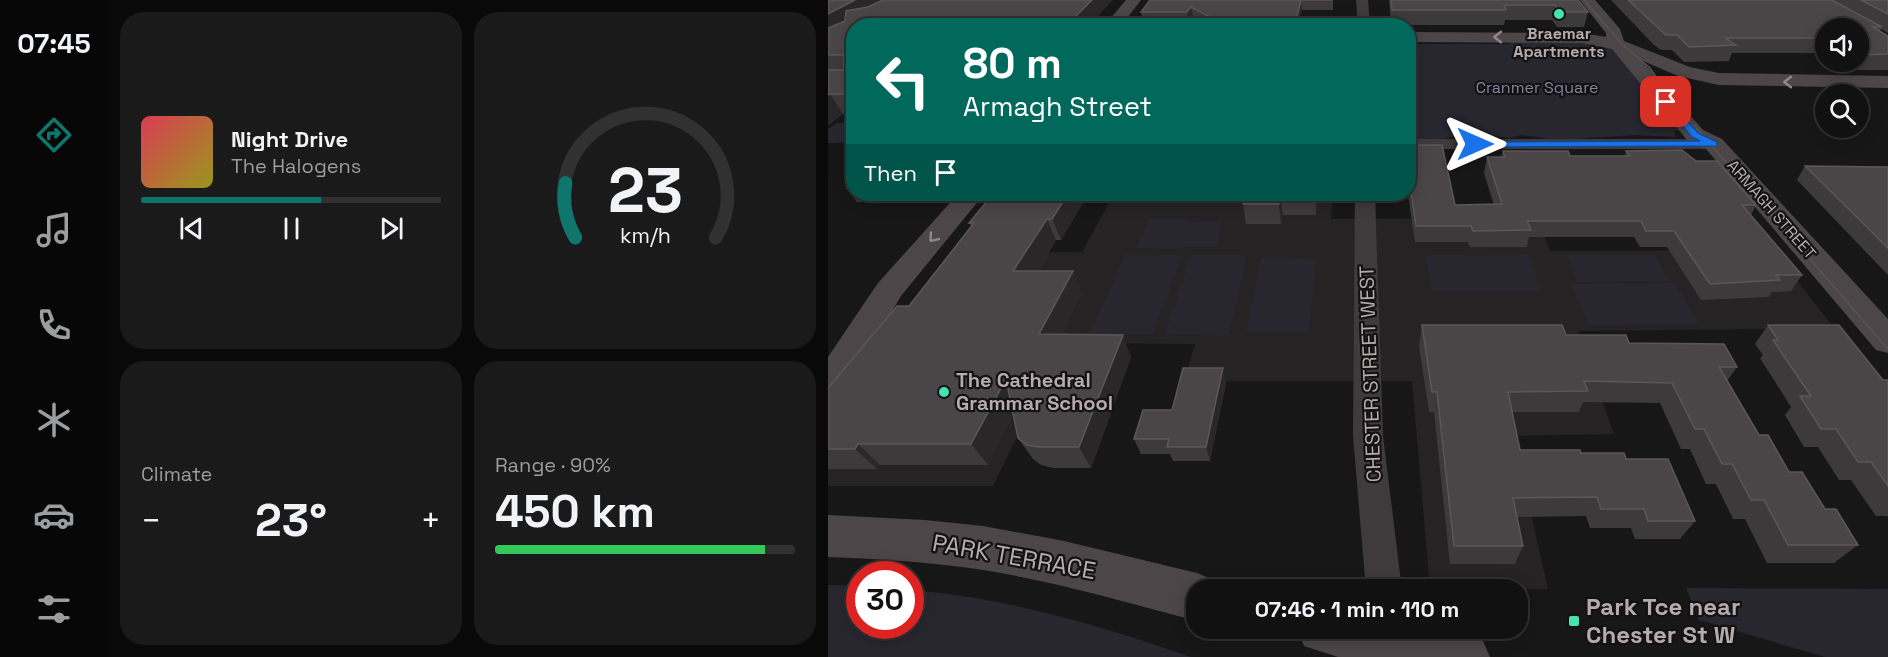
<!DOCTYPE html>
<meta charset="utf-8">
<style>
:root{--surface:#121111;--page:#1b1a1a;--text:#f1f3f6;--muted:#9c9d9f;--line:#313131;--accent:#0f766e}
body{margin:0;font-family:"Space Grotesk",sans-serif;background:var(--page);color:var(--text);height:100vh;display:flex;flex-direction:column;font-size:22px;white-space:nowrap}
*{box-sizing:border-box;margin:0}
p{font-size:20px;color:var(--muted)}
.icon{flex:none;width:33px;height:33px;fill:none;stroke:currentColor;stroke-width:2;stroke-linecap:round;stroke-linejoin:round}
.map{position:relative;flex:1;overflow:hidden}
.panel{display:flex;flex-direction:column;gap:12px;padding:12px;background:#0a0909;width:720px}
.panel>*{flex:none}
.banner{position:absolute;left:18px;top:18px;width:570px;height:183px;border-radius:24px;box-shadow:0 3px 15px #0003,0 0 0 2px var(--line);background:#00695c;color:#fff;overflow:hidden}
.fabs{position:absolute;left:987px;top:18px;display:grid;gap:12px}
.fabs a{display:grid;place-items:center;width:54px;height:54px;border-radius:50%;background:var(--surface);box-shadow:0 3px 15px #0003,0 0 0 2px var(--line);font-size:30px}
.speed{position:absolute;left:18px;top:561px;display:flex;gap:12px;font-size:30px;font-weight:700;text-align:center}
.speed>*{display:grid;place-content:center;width:78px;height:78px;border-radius:50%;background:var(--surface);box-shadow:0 3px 15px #0003,0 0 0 2px var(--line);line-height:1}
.speed .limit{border:9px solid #d22;background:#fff;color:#111}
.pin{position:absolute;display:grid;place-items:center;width:51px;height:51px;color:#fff;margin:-26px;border-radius:12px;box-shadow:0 3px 9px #0006}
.me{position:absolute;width:66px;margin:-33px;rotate:90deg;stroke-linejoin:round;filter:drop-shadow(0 0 4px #0008)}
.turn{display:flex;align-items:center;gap:21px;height:126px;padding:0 18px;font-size:27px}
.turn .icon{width:78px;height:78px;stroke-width:2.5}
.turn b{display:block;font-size:42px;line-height:51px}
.then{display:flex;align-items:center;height:57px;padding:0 18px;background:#0003;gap:12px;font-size:22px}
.big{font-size:45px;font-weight:600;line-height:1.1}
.panel .tile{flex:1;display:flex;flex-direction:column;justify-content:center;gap:9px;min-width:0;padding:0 21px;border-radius:24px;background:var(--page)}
.panel .dial{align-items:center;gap:0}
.dial svg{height:156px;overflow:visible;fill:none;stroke:var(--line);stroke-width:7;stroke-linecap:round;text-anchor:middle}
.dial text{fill:var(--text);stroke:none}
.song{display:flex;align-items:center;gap:18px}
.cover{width:72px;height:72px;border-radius:9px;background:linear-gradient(135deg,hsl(350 70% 55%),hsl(60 70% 35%))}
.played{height:6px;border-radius:3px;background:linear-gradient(90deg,var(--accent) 60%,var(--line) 60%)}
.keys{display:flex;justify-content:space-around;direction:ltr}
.heat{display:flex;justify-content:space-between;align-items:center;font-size:33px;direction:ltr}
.charge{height:9px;border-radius:4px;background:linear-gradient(90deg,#34c759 90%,var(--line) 0)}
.panel .tiles{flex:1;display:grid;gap:12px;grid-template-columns:repeat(2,1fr)}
.trip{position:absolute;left:358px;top:579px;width:342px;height:60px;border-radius:24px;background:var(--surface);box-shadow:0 3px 15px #0003,0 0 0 2px var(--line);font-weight:600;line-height:60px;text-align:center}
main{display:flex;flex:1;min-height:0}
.tabs{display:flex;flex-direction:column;width:108px;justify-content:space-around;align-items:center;background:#070707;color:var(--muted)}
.tabs .icon{width:42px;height:42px}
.tabs .on{color:var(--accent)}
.tabs b{font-size:27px;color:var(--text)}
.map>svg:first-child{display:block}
.built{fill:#252323}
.green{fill:#282730}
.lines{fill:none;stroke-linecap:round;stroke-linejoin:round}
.street{fill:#3f3a3b;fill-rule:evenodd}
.secondary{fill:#4d4648;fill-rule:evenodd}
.tram{stroke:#5a5355;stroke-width:1.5}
.wall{fill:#3d3a3b}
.shaded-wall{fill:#292727}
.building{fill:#4a4647;stroke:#5b5657;stroke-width:1.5}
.oneway{stroke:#92878a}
.route{fill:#1a73e8;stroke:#114b97;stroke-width:1.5}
.poi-dot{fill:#45e2b3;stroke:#131212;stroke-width:2}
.labels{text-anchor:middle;stroke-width:4.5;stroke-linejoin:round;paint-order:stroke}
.far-poi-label{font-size:16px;font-weight:bold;fill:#b7aaad;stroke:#131212}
.far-park-label{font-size:16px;fill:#8683a0;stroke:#131212}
.far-street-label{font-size:16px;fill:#b7aaad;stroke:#131212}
.street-label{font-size:20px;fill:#b7aaad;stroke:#131212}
.poi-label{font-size:20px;font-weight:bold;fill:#b7aaad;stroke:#131212;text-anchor:start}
.near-street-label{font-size:24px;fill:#b7aaad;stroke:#131212}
.near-poi-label{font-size:24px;font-weight:bold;fill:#b7aaad;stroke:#131212;text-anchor:start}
</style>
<main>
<nav class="tabs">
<b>07:45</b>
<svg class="icon on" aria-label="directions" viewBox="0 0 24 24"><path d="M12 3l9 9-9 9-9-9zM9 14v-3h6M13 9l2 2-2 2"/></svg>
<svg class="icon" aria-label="music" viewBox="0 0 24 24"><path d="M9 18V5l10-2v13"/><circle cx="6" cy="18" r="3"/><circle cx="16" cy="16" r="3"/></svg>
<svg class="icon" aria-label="phone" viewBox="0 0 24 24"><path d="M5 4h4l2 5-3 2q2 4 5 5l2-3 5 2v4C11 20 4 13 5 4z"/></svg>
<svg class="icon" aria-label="climate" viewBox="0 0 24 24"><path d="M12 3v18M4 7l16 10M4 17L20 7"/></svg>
<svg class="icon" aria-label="car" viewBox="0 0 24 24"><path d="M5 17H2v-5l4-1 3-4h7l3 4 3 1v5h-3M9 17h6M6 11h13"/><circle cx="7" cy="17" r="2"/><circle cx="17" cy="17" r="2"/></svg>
<svg class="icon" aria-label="filters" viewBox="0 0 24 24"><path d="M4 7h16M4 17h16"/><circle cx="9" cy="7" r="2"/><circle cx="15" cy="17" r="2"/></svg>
</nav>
<section class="panel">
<div class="tiles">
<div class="tile">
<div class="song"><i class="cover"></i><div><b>Night Drive</b><p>The Halogens</p></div></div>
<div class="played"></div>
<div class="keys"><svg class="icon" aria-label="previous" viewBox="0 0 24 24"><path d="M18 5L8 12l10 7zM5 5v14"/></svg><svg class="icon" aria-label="pause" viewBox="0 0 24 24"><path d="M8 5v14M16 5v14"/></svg><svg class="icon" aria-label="next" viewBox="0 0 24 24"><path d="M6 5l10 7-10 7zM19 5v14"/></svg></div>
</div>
<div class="tile dial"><svg viewBox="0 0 100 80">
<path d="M14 69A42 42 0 1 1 86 69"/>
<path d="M14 69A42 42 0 0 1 9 41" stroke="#0f766e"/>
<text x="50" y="56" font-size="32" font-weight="700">23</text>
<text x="50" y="72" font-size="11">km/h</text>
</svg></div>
<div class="tile"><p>Climate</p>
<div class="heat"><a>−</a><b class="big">23°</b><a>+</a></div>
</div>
<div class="tile"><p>Range · 90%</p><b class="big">450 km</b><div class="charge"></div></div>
</div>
</section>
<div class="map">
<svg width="1060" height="657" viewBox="0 0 1060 657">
<rect width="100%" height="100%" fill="#181717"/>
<polygon class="built" points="286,194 504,194 503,219 709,218 722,251 945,250 1006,328 750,331 786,434 685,436 720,589 602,589 584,381 356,381 367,344 234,343 165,486 0,486 0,421 130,253 254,252"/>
<g class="green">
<polygon points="689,40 698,43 757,41 785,49 852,131 846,131 848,137 807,135 729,140 694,135 681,138 640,134 603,141 581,140 581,44 680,44"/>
<polygon points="9,123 25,123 25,142 0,143 0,129"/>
<polygon points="321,218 355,218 359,222 394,221 388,247 309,248"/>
<polygon points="298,254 354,255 325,334 261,334"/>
<polygon points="701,254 713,291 603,291 598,255"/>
<polygon points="363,255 419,255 401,335 337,334"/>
<polygon points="739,255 826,255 841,281 749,282"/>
<polygon points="433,258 488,259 481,332 418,332"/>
<polygon points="847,283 871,324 760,325 743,284"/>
<path d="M0,585l31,1 1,40h50l1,-36c96,8 189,35 280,67h-363z"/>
<polygon points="858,588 1060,589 1060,657 997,657 871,620"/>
</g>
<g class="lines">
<g class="street">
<polygon points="528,0 540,0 542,26 530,26"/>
<polygon points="580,139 886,139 895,144 886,149 580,149"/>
<polygon points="527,194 547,194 555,436 574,590 538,590 525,436"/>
</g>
<g class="secondary">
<polygon points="298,0 313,0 293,26 276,26"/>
<polygon points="752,0 767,0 792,29 796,41 862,67 891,73 1060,76 1060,88 891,85 850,76 813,60 875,130 894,139 1060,319 1060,353 1048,350 878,149 859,140 784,49 754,43 580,42 580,32 754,33 778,37 778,33"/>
<polygon points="130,194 156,194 73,296 13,396 0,400 0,357 50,283"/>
<path d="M0,515l97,5 58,6 81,15 133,32 17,7 4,10h-21v31c-71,-19 -141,-39 -214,-51 -51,-8 -103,-11 -155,-13z"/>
<polygon points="469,628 619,628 636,631 654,639 662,657 510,657 476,646"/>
</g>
<polyline class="tram" points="756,0 795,45 821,67 851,108 1060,349"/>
</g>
<g class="wall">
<polygon points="0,0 284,0 261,26 26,26 26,114 15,114 0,125"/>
<polygon points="322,0 505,0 505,10 474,10 470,26 382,26 365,17 361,22 315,21 313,12"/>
<polygon points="561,0 750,0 760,12 756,27 729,27 724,20 677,20 676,25 563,25"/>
<polygon points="783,0 1060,0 1060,33 1053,29 1052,31 1060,54 1060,70 1024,70 1011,62 1030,62 1030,28 998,28 998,53 904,53 901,61 856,62 844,50 833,50 826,45"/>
<polygon points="589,145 627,205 666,205 656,173 659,157 673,157 675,151 742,156 797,156 798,151 868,161 928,205 923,215 974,275 963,291 944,292 941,297 873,300 839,247 812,247 806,237 701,237 699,247 642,247 640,242 587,242 580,194 580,149 588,149"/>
<polygon points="977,166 1060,167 1060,275 969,180"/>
<polygon points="26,182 26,194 95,194 87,202 29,202 19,188"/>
<polygon points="260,194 233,240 228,240 210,271 254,293 234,334 303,357 263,468 225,468 213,465 205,459 190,438 185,414 160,465 52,465 49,469 0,469 0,388 81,306 143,226 141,223"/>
<polygon points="417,194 490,194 488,215 455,215 453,224 418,224 415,204"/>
<polygon points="594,325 738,335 801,343 909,367 899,381 931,435 961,472 1030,545 1006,563 939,563 917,519 905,519 888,484 878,484 862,449 853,449 832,403 755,402 751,412 684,412 692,450 753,453 798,459 867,521 852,539 807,539 803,528 762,528 758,516 689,517 695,546 687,564 622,564 606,412 601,412 591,346"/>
<polygon points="940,325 1055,380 1060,380 1060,517 1059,516 1048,516 1023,480 1011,480 990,447 976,447 957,415 963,407 932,358 935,355 927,344"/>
<polygon points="398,383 382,461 345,461 342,454 313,454 306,439 344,410"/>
</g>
<g class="shaded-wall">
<polygon points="27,0 60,0 0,37 0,14"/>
<polygon points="264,0 284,0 261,26 238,26"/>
<polygon points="473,0 474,10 470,26 469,17"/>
<polygon points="363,7 365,17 361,22 359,12"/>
<polygon points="2,94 15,114 0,125 0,95"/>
<polygon points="82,194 95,194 87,202"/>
<polygon points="240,194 260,194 233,240 224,219"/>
<polygon points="487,194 490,194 488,215 487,195"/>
<polygon points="452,195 455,215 453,224 451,204"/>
<polygon points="219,219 228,240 197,293 185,271"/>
<polygon points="245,271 254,293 223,356 211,334"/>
<polygon points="295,335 303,357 263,468 251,447"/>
<polygon points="395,368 398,383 382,461 378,447"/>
<polygon points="178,379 192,400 160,465 143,444"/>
<polygon points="30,444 52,465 49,469 27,449"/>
</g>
<g class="building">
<polygon points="0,0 27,0 0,14"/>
<polygon points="55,0 264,0 238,26 26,26 26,94 2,94 0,95 0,70 16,70 16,55 0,55 0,28 17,21 18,11 40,7"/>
<polygon points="322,0 505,0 473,0 469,17 382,17 363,7 359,12 313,12"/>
<polygon points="563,0 750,0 760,12 732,12 727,5 676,5 678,10 564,10"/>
<polygon points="800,0 1004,0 1054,27 1045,27 1060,36 1060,54 1033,55 1030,53 1030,28 998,28 998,38 898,38 908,45 861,47 849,35 838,35"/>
<polygon points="1033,0 1060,0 1060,14"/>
<polygon points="589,145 614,145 627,205 674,204 659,157 677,157 675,151 740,151 742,156 802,156 798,151 854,150 868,161 889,161 928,205 914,205 974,275 948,275 952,280 882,284 846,231 818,231 813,221 699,221 703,230 645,231 643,226 588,226 580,170 580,149 589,149"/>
<polygon points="977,166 1060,167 1060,248"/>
<polygon points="26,182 26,188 19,188"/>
<polygon points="165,194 240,194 224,219 219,219 185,271 245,271 211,334 295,335 251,447 211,447 199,445 190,438 178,379 143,444 30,444 27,449 0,449 0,388 69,306 81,306 146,223 141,223"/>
<polygon points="417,194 487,194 487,195 452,195 451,204 415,204"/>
<polygon points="594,325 734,325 738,335 798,335 801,343 896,344 909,367 891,367 931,435 940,435 961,472 974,472 997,509 1008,509 1030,545 960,545 936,500 923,500 904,464 894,464 876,429 867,429 844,383 756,381 760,391 680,392 692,450 752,450 753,453 796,453 798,459 840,459 867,521 820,521 816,509 773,509 769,497 685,498 695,546 626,546 609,392 604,392"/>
<polygon points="940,325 1011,325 1055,380 1060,380 1060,486 1043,462 1030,462 1008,429 993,429 972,396 983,396 945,340 950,340"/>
<polygon points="355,368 395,368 378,447 339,447 341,439 306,439 315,410 344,410"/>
</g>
<defs><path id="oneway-chevron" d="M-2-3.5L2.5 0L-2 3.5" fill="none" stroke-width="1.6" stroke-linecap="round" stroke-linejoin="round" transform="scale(1.5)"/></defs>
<g class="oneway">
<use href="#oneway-chevron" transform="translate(670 37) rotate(-180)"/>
<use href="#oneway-chevron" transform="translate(960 82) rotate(180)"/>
<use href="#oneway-chevron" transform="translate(105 238) rotate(130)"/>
</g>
<polygon class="route" points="836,100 841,100 870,133 889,142 889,146 647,147 642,144 647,142 872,141 864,137 836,104"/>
<g class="poi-dot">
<circle cx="731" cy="14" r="6"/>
<circle cx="116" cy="392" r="6"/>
<rect x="740" y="615" width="12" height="12" rx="3"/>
</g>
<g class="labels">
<g class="far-poi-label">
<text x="731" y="39">Braemar<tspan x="731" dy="18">Apartments</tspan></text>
</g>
<g class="far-park-label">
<text x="709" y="93">Cranmer Square</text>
</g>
<g class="far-street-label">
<text transform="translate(944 209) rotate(49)" y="6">ARMAGH STREET</text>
</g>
<g class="street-label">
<text transform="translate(542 374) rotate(-92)" y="7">CHESTER STREET WEST</text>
</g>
<g class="poi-label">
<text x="128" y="387">The Cathedral<tspan x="128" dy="23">Grammar School</tspan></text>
</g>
<g class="near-street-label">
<text transform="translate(186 557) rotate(10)" y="8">PARK TERRACE</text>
</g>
<g class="near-poi-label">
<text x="758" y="615">Park Tce near<tspan x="758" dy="28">Chester St W</tspan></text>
</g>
</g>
</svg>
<div class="fabs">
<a><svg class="icon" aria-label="sound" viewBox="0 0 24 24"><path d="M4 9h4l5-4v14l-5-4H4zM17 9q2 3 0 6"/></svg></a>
<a><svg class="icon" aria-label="search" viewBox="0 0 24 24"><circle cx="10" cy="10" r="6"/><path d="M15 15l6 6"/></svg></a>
</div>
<div class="speed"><div class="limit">30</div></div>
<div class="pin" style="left:838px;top:102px;background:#d93025"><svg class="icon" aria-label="arrive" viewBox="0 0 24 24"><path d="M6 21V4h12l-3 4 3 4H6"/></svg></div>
<svg class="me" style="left:647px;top:144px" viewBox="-20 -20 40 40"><path d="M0-17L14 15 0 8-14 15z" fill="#1a73e8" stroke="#fff" stroke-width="4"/></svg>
<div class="trip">07:46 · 1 min · 110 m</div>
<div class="banner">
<div class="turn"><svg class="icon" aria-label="left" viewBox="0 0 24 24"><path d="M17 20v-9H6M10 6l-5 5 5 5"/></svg><div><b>80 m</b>Armagh Street</div></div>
<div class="then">Then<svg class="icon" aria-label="arrive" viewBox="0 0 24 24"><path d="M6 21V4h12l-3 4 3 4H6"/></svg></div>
</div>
</div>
</main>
